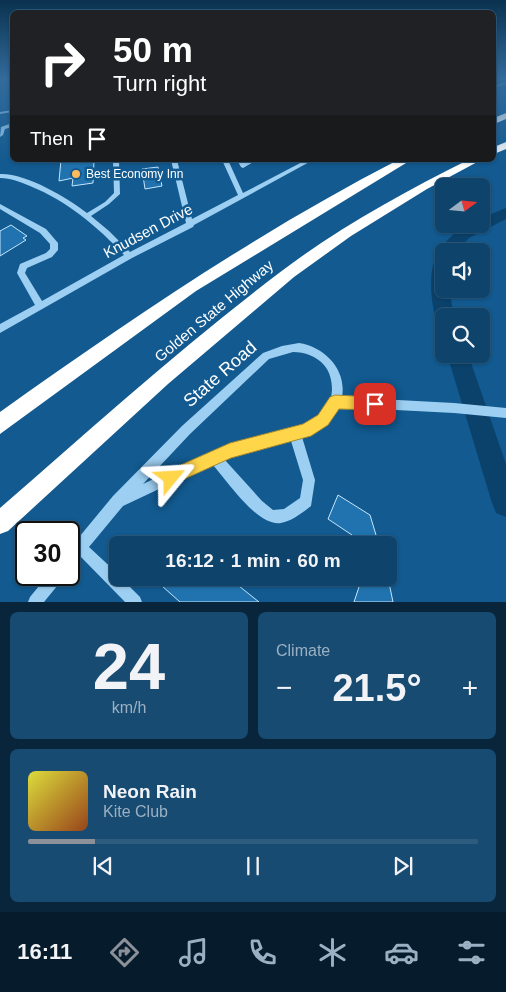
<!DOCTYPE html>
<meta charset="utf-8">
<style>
:root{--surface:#0e446c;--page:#174b72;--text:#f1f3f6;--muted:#9bb0c2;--line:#2e5c7f;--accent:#8c9099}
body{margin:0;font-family:Arial,sans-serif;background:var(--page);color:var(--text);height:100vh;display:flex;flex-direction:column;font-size:19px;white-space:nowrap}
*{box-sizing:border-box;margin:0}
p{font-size:16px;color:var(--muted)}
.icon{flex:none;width:28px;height:28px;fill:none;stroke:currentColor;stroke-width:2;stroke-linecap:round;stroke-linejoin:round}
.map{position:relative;height:602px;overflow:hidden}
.details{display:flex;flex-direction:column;gap:10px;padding:10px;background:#08253b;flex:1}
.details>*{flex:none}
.hud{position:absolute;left:10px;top:10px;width:486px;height:152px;border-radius:8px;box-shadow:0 1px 4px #0004,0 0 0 1px var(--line);background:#202124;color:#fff;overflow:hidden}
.needle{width:32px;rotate:74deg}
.tools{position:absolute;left:435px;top:178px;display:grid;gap:10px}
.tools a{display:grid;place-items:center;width:55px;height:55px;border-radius:8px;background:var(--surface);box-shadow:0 1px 4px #0004,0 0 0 1px var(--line);font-size:25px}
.speed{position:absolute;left:15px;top:521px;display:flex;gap:10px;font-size:25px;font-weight:700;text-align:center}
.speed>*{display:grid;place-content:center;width:65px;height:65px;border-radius:50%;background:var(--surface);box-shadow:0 1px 4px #0004,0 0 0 1px var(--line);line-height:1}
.speed .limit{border:2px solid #111;border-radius:8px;background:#fff;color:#111}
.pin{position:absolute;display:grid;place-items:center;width:42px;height:42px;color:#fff;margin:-21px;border-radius:10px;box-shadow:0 2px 8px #0006}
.me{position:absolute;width:55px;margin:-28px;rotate:63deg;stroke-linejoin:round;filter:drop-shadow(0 0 4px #0008)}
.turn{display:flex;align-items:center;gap:18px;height:105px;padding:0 20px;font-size:22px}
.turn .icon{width:65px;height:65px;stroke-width:2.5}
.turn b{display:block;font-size:35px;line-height:42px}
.then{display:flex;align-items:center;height:48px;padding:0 20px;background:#0003;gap:10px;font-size:19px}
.big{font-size:38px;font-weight:700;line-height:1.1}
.details .tile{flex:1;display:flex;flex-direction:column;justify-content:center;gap:8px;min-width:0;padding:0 18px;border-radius:8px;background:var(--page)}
.details .dial{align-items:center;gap:0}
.dial b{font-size:65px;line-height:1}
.song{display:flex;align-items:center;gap:15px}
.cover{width:60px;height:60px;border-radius:8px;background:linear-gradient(135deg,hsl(60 70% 55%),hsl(20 70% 35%))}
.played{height:5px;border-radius:2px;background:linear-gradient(90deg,var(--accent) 15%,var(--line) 15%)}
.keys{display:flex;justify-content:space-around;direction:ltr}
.heat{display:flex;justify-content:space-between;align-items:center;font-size:28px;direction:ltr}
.details .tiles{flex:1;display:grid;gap:10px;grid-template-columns:1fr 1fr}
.tile:last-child{grid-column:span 2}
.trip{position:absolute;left:109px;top:536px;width:288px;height:50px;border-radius:8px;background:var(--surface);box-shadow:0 1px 4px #0004,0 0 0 1px var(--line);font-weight:700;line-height:50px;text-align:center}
.tab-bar{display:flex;height:80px;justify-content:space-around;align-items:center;background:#061b2b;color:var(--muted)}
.tab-bar .icon{width:35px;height:35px}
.tab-bar .active{color:var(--accent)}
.tab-bar b{font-size:22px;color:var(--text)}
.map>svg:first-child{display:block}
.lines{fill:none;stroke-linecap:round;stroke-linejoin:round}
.canal{fill:#0b426c;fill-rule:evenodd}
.building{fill:#2073af;stroke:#c4e6fd}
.minor{fill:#9dcff2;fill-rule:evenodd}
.highway{fill:#fff;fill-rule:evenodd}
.route{fill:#ffd54a;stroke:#a68a30}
.poi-dot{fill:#ffba5e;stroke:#125a90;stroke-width:2}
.labels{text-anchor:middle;stroke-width:5;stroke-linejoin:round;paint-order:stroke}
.far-poi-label{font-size:12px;fill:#fff;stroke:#125a90;text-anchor:start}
.street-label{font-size:15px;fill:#fff;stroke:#125a90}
.near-street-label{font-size:18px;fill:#fff;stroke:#125a90}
</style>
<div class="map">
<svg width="506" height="602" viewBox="0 0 506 602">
<rect width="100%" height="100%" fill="#125a90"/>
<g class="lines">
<g class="canal">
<path d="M506,208v11l-37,19 -12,13h-13v38h5l5,27h-10v8l-7,-2c-6,-13 -11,-62 4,-68l-1,-3c9,-16 23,-27 41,-27v-6z"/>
<polygon points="447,354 468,354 506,464 506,517 496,513 492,503"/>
</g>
</g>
<g class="building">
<polygon points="61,160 94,160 93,183 72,186 73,178 59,181"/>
<polygon points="158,167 162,186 145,189 142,169"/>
<polygon points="11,225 27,236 23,238 26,240 0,256 0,231"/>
<polygon points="338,495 370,515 379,545 355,545 352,535 328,519"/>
<polygon points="153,578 229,578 259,602 180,602"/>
<polygon points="362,578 388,578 393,602 354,602"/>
</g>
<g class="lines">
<g class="minor">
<polygon points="506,82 506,84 494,88 494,86"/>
<polygon points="12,110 12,112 0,114 0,112"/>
<polygon points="12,123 12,127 5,129 3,135 0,137 1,127"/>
<path d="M113,160h6l1,34 -11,10 -18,12 18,15 21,21 56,-29 -15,-63h6l15,59 46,-24 -16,-35h6l15,33 63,-33h7l-119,65 -1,2 -61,31 -132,75v-9l35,-19 -18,-32 3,-9 26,-11 4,-4v-5l-10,-11 -40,-24v-5l46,25 12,14v7l-6,7 -25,11 -2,5 17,28 82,-46c-27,-29 -57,-54 -94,-69 -10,-4 -19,-8 -30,-8v-4c26,-1 66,23 87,39l18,-11 9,-9z"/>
<polygon points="237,160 243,160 244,163 250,160 257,160 243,168 241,167"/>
<path d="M299,343c26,4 48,27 43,54l112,6 52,5v10l-52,-5 -116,-6c-8,16 -20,23 -36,30l13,43 -4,26c-9,7 -19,15 -30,17 -24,4 -54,-43 -69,-59l-89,42 -34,41 29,27v4h3l19,19 2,5h-17l-44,-45 -7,9 -5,2v-18l6,-8 38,-46 69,-70 81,-73 19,-7zM293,352c12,0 23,4 31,13 6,7 8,16 8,25 -1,42 -75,45 -105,56 -29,10 -56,25 -84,38l47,-50 79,-75zM291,441l12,39 -3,18 -16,11 -11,1 -11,-9 -38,-42 17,-6z"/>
<polygon points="48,575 64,575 62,580 44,602 28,602 30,597"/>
</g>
<g class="highway">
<polygon points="506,113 506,119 494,124 494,118"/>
<polygon points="506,142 506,149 494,154 494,147"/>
<path d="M398,160h13l-215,131 -196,143v-22c128,-91 258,-180 398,-252z"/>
<path d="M468,160h13l-54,29 -76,47 -57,41 -126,107 -160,147 -8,3v-26c93,-81 185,-164 283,-238 57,-43 121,-78 185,-110z"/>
</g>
</g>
<linearGradient id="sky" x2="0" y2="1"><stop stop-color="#0a324f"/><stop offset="0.48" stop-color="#336b9c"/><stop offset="1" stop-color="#336b9c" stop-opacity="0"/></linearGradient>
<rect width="506" height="164" fill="url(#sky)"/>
<polygon class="route" points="335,395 375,397 380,399 382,404 380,409 375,410 339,409 328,425 311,436 231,458 171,485 165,483 163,478 165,472 230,443 303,424 318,415 330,397"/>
<circle class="poi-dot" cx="76" cy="174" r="5"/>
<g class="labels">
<g class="far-poi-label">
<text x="86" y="178">Best Economy Inn</text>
</g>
<g class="street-label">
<text transform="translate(148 231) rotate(-28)" y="5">Knudsen Drive</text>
<text transform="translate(214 311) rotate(-40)" y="5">Golden State Highway</text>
</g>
<g class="near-street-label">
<text transform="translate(220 374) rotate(-41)" y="6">State Road</text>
</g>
</g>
</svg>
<div class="tools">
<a><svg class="needle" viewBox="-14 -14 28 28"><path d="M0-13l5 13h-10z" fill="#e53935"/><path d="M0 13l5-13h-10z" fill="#9bb0c2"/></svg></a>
<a><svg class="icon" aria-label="sound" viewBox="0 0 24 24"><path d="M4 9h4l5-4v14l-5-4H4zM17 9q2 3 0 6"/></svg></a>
<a><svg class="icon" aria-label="search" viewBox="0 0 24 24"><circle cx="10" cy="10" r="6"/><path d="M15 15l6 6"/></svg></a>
</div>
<div class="speed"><div class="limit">30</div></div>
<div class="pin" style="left:375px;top:404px;background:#d93025"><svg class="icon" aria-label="arrive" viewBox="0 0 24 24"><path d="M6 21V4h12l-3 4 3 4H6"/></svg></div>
<svg class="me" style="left:171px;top:478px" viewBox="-20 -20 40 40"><path d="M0-17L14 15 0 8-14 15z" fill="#ffd54a" stroke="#fff" stroke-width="4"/></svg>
<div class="trip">16:12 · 1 min · 60 m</div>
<div class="hud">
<div class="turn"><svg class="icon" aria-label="right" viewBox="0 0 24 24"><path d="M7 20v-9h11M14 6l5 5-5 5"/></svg><div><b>50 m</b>Turn right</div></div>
<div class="then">Then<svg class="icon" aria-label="arrive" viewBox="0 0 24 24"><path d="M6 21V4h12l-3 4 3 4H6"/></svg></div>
</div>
</div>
<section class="details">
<div class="tiles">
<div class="tile dial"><b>24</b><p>km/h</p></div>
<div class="tile"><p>Climate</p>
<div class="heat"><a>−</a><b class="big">21.5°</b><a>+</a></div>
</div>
<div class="tile">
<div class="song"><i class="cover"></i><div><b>Neon Rain</b><p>Kite Club</p></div></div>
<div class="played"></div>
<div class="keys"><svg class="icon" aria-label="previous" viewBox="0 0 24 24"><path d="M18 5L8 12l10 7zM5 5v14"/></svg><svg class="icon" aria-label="pause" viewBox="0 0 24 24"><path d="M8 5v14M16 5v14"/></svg><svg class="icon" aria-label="next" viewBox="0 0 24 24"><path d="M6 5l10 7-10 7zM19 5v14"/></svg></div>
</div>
</div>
</section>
<nav class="tab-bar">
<b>16:11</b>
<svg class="icon active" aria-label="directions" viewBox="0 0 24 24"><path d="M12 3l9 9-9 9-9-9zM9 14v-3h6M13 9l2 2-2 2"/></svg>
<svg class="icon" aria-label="music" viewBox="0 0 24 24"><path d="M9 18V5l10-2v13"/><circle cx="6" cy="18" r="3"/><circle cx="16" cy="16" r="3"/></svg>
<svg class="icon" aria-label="phone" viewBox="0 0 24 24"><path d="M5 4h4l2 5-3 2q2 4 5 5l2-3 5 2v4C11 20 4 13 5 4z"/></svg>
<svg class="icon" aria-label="climate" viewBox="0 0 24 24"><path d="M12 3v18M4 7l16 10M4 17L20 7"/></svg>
<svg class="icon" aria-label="car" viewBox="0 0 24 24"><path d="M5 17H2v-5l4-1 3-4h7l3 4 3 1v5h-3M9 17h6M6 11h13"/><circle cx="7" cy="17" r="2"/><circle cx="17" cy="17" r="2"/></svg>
<svg class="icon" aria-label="filters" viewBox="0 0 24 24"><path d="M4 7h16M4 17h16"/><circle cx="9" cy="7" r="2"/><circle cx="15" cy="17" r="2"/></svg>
</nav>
